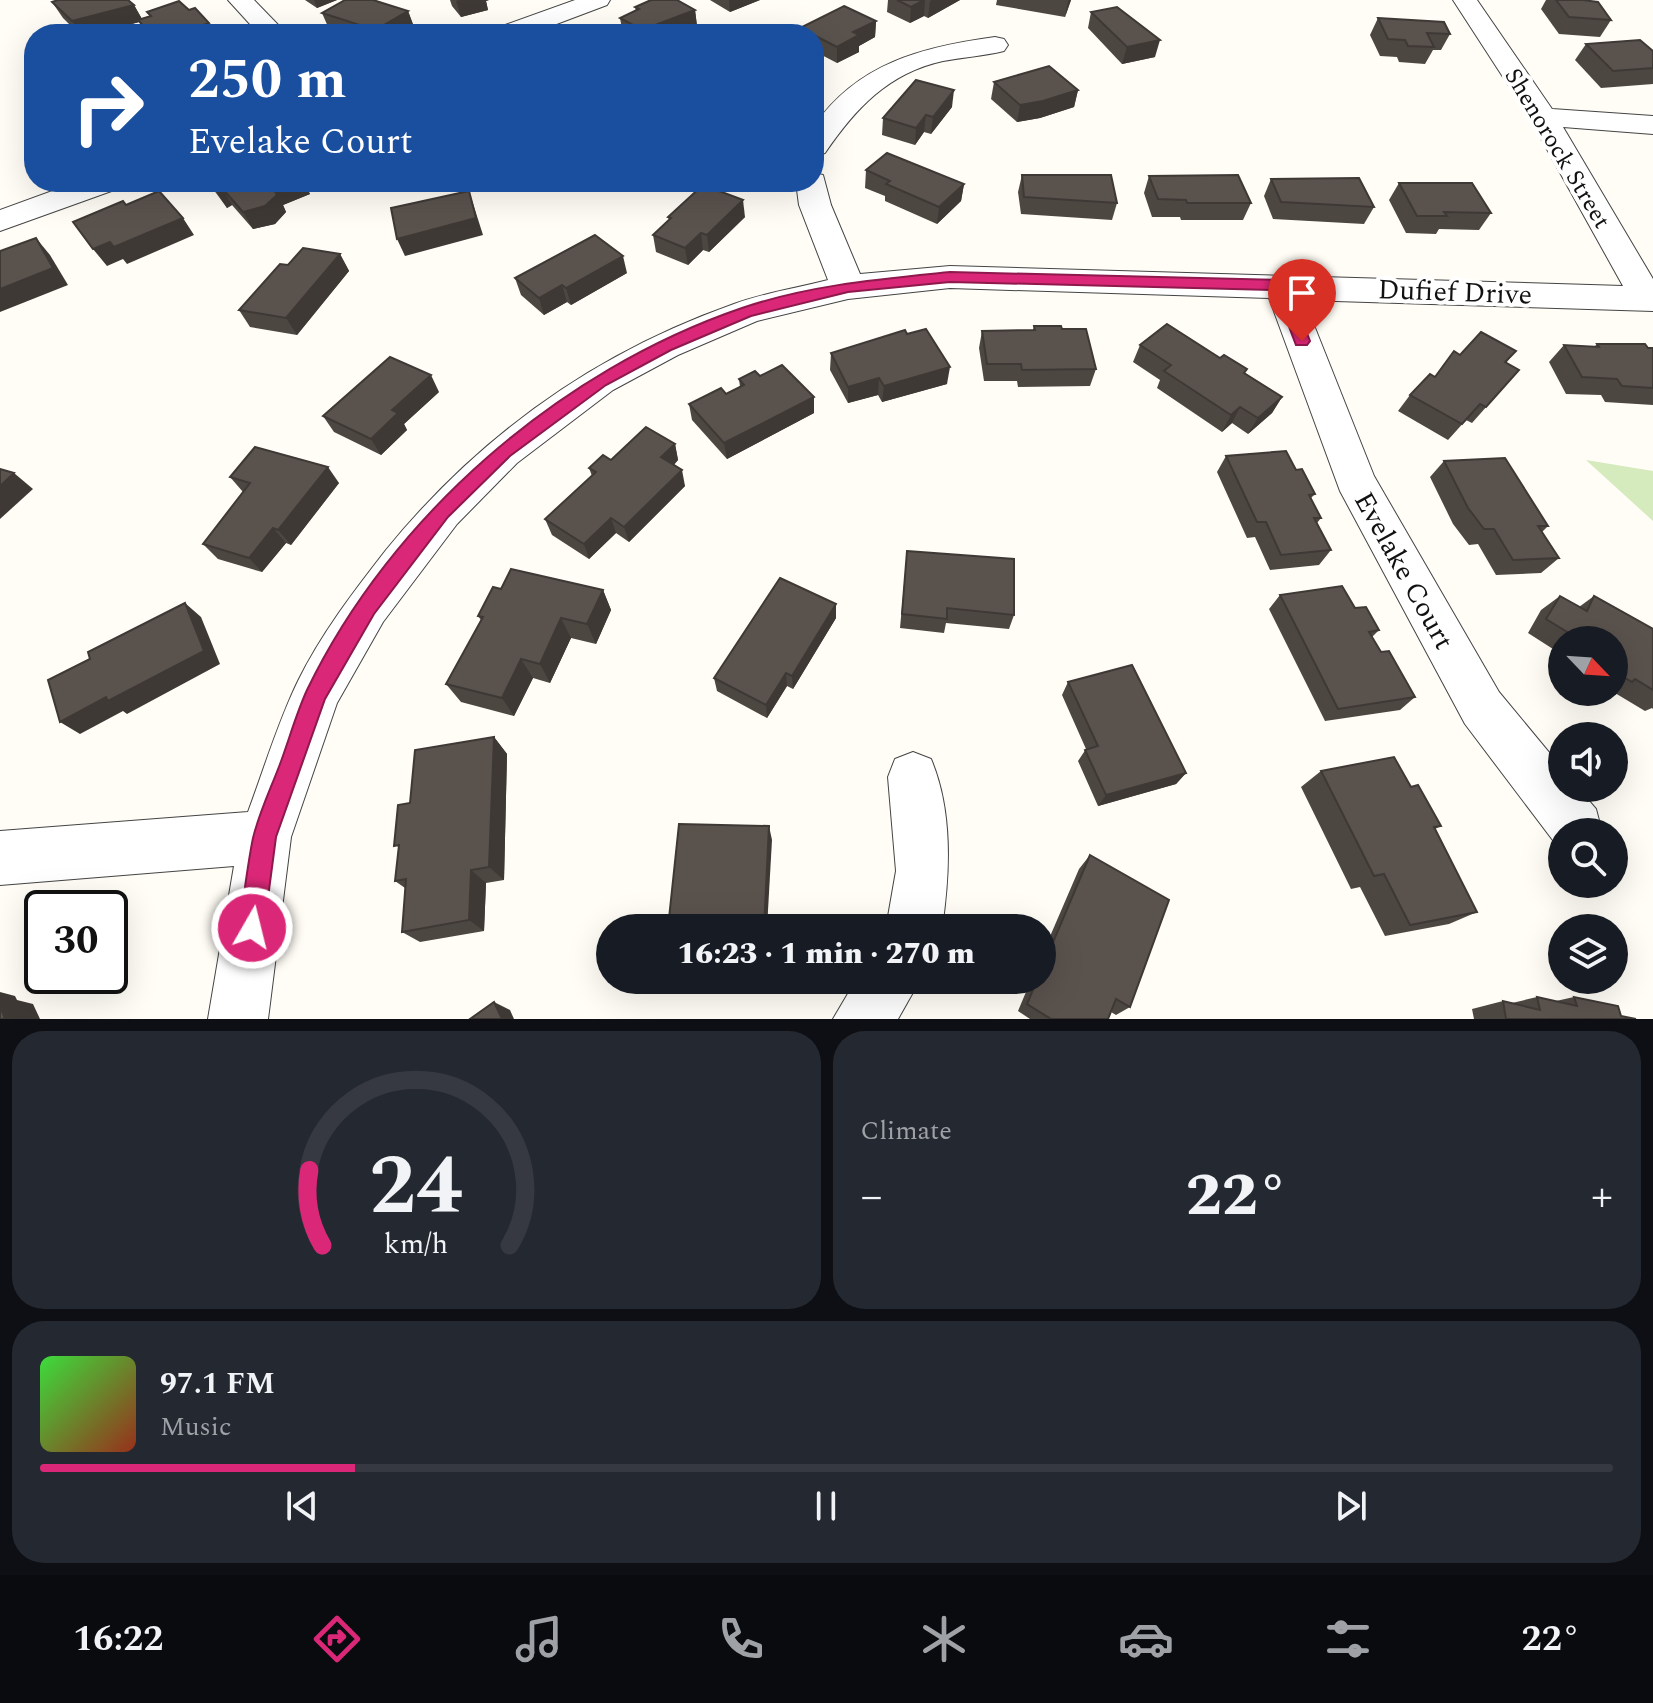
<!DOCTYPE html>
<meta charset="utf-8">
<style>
:root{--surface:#171b24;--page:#242831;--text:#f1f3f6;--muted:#9ea1a6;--line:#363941;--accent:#db2777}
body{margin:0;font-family:Spectral,serif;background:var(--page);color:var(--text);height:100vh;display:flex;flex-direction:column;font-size:30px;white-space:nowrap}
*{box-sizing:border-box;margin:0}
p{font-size:26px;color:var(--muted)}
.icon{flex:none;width:44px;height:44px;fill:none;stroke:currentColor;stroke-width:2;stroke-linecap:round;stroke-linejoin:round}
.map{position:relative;height:1019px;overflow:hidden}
.sheet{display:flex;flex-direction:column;gap:12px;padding:12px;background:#0d0f14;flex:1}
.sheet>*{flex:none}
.top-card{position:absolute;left:24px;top:24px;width:800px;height:168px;border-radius:32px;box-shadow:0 8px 32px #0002;background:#1a4fa0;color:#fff;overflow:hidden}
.needle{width:52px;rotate:115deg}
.controls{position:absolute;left:1548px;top:626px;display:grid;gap:16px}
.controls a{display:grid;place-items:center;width:80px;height:80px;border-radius:50%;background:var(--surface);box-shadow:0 8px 32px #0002;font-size:40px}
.speed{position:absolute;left:24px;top:890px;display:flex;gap:16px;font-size:40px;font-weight:700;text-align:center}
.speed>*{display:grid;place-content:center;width:104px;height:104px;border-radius:50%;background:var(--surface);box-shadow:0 8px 32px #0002;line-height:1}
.speed .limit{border:4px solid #111;border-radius:12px;background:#fff;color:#111}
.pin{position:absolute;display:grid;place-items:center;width:68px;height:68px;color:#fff;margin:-82px -34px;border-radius:50% 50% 50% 0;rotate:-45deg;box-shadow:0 0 8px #0007}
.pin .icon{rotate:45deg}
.me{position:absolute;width:88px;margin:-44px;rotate:8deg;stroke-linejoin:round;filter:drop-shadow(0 0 6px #0008)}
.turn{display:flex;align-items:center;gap:28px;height:168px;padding:0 32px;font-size:36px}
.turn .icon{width:104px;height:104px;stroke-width:2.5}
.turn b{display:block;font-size:56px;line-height:68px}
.big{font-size:60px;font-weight:800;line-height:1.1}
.sheet .widget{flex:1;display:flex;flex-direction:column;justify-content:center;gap:12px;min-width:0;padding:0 28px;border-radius:32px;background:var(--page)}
.sheet .dial{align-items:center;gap:0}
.dial svg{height:208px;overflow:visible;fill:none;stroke:var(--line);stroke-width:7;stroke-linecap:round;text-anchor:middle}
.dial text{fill:var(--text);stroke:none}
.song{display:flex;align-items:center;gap:24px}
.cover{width:96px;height:96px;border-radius:12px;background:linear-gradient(135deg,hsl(120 70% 55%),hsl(10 70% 35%))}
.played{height:8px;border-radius:4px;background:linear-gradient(90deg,var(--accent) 20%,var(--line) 20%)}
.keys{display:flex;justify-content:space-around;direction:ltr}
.heat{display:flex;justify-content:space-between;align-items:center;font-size:44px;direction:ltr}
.sheet .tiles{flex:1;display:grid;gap:12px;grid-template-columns:1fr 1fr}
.widget:last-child{grid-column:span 2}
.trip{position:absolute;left:596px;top:914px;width:460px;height:80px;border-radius:40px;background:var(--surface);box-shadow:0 8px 32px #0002;font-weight:800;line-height:80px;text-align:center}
.tab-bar{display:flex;height:128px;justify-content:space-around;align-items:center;background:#090b0e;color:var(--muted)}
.tab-bar .icon{width:56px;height:56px}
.tab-bar .current{color:var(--accent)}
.tab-bar b{font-size:36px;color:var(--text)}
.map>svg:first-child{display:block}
.green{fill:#d5ebbd}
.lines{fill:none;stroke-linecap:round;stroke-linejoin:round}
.street-casing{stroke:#444;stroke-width:2}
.street{fill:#fff;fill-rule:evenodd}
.wall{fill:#4d4742}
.shaded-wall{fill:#3f3936}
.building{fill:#5a524d;stroke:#3f3936;stroke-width:2}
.route{fill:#db2777;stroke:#8e194d;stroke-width:2}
.labels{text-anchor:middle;stroke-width:8;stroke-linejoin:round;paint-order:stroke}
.far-street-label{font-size:24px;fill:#111;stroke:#fff}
.street-label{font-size:28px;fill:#111;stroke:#fff}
</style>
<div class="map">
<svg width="1653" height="1019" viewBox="0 0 1653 1019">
<rect width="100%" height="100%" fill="#fffdf5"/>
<polygon class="green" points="1586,460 1653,471 1653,521"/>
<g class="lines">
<defs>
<g id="street">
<polygon points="228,0 254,0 287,34 259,34"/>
<polygon points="575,0 610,0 607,5 530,34 493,34 497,28"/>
<path d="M1453,0h24l75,109 101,7v18l-90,-7 90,152v32l-349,-11 70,176 125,216 63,76v20h16l18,21 6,23h-40v16l-4,-1 -93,-123 -125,-233 -71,-193 -319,-10 -102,11 -91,22 -79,34 -65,35 -96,73 -60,61 -74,98 -46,81 -46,134 -23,182h-60l26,-153 -234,19v-54l248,-19c16,-43 30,-90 50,-131 23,-47 56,-90 88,-131 93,-114 209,-197 348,-246 30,-11 63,-16 94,-24l-29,-75 -3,-23h18v-9l9,2 8,30 29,69 90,-8 673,20 -94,-169z"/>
<path d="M995,37l9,2 4,6 -4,6c-20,5 -41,6 -61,10 -55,12 -88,48 -118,92l-11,3v-30c44,-63 108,-79 181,-89z"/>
<polygon points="77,182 122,182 117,189 0,231 0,210"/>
<path d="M913,752l18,7c22,52 19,114 11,169h-56l10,-57 -8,-94 7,-18z"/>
<polygon points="856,980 920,980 898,1019 833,1019"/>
</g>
</defs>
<use href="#street" class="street-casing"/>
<use href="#street" class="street"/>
</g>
<g class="wall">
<polygon points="305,0 337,0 317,8"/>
<polygon points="450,0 489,0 486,1 488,10 461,17 452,6"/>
<polygon points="710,0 760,0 730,12"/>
<polygon points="888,0 960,0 928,18 924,16 910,23 887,12"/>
<polygon points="997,0 1071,0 1065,17 996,5"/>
<polygon points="1546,0 1583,0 1611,20 1600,37 1559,34 1541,9"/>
<polygon points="52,2 134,5 142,19 150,16 147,12 215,34 146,34 139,22 95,34 79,34 63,18"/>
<polygon points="635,7 695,10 697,26 677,34 623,34 620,18 636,11"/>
<polygon points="408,11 414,27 403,34 343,34 329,29 322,13"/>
<polygon points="1091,12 1155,57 1122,64 1088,28"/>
<polygon points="1378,18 1450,34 1441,50 1433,50 1425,64 1399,62 1397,57 1380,56 1370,35"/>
<polygon points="876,21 875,37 859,46 859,52 837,63 814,51 814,34 800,34 800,28"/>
<polygon points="1586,44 1653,51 1653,84 1601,88 1575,60"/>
<polygon points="994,82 1078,90 1074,107 1040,118 1017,122 991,99"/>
<polygon points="952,107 931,134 924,132 915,145 882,135 883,118"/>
<polygon points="866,170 964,184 961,201 937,224 885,201 885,196 865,188"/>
<polygon points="1022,175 1117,203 1112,220 1021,214 1018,192"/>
<polygon points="1149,176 1251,203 1243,220 1181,220 1180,217 1152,217 1144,193"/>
<polygon points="1271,179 1374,207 1364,224 1273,219 1264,196"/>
<polygon points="208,182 304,182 310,194 283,205 286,212 275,224 253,229 232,205 227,208"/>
<polygon points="1399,183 1491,213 1479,230 1439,229 1436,234 1406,233 1389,200"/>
<polygon points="668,217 745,217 709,252 703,250 688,265 656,252 653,235 669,220"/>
<polygon points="340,254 349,271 297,335 250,327 239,310 288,265"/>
<polygon points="627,273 571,305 567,302 544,315 521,295 515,278"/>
<polygon points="1034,326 1062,329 1096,369 1090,386 1018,387 1017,381 984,381 979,348 982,331 1033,330"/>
<polygon points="907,334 947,384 882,402 878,395 848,403 830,370 831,353"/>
<polygon points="1597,344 1653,348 1653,405 1605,402 1601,395 1566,394 1549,362 1564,345 1594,347"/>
<polygon points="1140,345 1220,358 1247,369 1245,373 1282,397 1272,413 1248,434 1232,423 1222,432 1157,388 1160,380 1133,362"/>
<polygon points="1516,351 1506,363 1519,370 1472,423 1466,420 1448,440 1398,411 1410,395 1435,377 1460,355"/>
<polygon points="760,376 814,397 814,413 727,459 692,420 689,404 726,394 740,387 739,379"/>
<polygon points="439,392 404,424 407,430 381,455 334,432 323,416"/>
<polygon points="675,444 678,460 674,465 685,486 629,542 616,533 589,559 552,535 545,519 592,476 589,468 611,460"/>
<polygon points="1226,456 1296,470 1315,494 1311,498 1321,518 1317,523 1331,550 1319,565 1270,570 1255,537 1247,538 1217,472"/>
<polygon points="1444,461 1548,526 1542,532 1559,558 1541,573 1496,575 1478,544 1469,545 1453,524 1430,477"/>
<polygon points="230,477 339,483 291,545 286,543 262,572 218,559 203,544 243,492"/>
<polygon points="907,551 1014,615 1009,629 946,623 944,633 900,628"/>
<polygon points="501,589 603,590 611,610 596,644 571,638 550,683 533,678 514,716 461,702 446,684 481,620 478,616"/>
<polygon points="1280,595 1355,608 1379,630 1372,637 1381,652 1415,697 1400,710 1325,721 1269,609"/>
<polygon points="1560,596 1579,607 1594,596 1653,629 1653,709 1652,708 1645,711 1615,693 1611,695 1606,692 1614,692 1614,640 1562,640 1562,663 1550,655 1553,649 1528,633 1541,610"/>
<polygon points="836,604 836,618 793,689 787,686 767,718 717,691 714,678"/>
<polygon points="1068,682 1186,773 1176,784 1098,806 1078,761 1086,749 1062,695"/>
<polygon points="494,737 507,754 504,880 486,883 484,931 420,942 402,932 405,888 395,881 410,803"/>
<polygon points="1321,771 1411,787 1441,826 1435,829 1477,912 1449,924 1385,936 1360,887 1351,889 1301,787"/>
<polygon points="1090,855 1130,1007 1116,1015 1111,1012 1108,1019 1030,1019 1018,1011 1031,980 1042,980 1042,955 1079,869"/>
<polygon points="1537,997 1556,1001 1574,997 1621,1016 1636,1019 1474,1019 1472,1009 1503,1001 1512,1003"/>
</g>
<g class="shaded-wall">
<polygon points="314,0 337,0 317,8"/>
<polygon points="459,0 489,0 486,1 488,10 461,17 456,1"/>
<polygon points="729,0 760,0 730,12"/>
<polygon points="924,0 925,0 924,16 910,23 911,7"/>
<polygon points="932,0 960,0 928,18 930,1"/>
<polygon points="1069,0 1071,0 1065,17 1068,1"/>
<polygon points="134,5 143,21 95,34 81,34 72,21"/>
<polygon points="695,10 697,26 677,34 643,34 642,30"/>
<polygon points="408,11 414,27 403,34 376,34 375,30"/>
<polygon points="876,21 875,37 859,46 859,52 837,63 837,47 853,32"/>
<polygon points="209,23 215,34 178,34"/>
<polygon points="1160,40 1155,57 1122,64 1127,47"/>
<polygon points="954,90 952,107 931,134 933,117"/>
<polygon points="1078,90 1074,107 1040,118 1017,122 1020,105"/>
<polygon points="926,115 924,132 915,145 916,128"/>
<polygon points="288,182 304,182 310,194 283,205 286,212 275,224 253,229 243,212 273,188"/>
<polygon points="964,184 961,201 937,224 939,207"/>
<polygon points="222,188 232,205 227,208 216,191"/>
<polygon points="469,191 483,235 405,256 397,239"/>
<polygon points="743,200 745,217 709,252 707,235"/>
<polygon points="183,218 194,235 127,264 123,259 107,266 93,249 110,242"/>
<polygon points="701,233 703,250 688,265 685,248"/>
<polygon points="36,238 50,255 68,285 0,312 0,289"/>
<polygon points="340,254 349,271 297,335 286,318"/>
<polygon points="623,256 627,273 571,305 566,288"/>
<polygon points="562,285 567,302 544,315 539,298"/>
<polygon points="950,367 947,384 882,402 884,386"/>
<polygon points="431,375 439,392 404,424 407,430 381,455 371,439 392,410"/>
<polygon points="879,378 878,395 848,403 848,387"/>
<polygon points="814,397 814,413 727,459 724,443"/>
<polygon points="1282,397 1272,413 1248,434 1258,418"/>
<polygon points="1240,407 1232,423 1222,432 1231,415"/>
<polygon points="675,444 678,460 665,473 661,457"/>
<polygon points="328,467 339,483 291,545 278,530"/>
<polygon points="682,470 685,486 629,542 624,527"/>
<polygon points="14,473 33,489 0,519 0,486"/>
<polygon points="611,518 616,533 589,559 584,544"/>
<polygon points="273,528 286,543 262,572 249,558"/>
<polygon points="603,590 611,610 596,644 587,624"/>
<polygon points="185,603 201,617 220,664 127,714 123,711 80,734 60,722"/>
<polygon points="836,604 836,618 793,689 792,676"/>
<polygon points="561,618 571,638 550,683 540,664"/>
<polygon points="521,659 533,678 514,716 502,698"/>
<polygon points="786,673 787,686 767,718 766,705"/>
<polygon points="494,737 507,754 504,880 489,867"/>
<polygon points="1186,773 1176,784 1098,806 1106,795"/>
<polygon points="769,826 772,840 767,928 764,928"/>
<polygon points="471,870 486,883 484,931 469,920"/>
<polygon points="0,992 15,996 17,1000 33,1004 40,1019 5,1019 0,1008"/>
<polygon points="494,1002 510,1010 514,1019 502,1019"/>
</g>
<g class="building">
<polygon points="58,0 128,0 134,5 72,21 52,2"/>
<polygon points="345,0 373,0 408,11 375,30 322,13"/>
<polygon points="651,0 677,0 695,10 642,30 620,18 639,9 635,7"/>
<polygon points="897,0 924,0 911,7"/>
<polygon points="1556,0 1583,0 1598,2 1611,20 1569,17"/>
<polygon points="179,1 189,10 195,8 209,23 178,34 151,34 138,20 151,16 147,12"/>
<polygon points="844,6 876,21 853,32 859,35 837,47 800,28"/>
<polygon points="1117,7 1160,40 1127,47 1091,12"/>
<polygon points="1378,18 1444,22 1450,34 1427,33 1434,47 1408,46 1405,40 1388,39"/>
<polygon points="594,30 599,34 585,34"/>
<polygon points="1640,40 1653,51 1653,68 1613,71 1586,44"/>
<polygon points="1049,66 1078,90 1043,101 1020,105 994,82"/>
<polygon points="916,80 954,90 933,117 926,115 916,128 883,118"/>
<polygon points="887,153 964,184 939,207 886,184 890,181 866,170"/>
<polygon points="1022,175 1111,175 1117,203 1024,197"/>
<polygon points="1238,175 1251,203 1187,203 1186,200 1158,199 1149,176"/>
<polygon points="1359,178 1374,207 1281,202 1271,179"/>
<polygon points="209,182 288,182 273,188 277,195 265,206 243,212 222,188 216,191"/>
<polygon points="1399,183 1472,183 1491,213 1444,212 1447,216 1417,216"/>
<polygon points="703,185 743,200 707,235 701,233 685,248 653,235 671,218 668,217"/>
<polygon points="159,191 183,218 114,247 110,242 93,249 73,222 123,201 126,205"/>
<polygon points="469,191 476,218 397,239 391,208"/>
<polygon points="595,235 623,256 566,288 562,285 539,298 515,278"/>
<polygon points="36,238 53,268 0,289 0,251"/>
<polygon points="303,248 340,254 286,318 239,310 280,264 288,265"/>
<polygon points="1167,324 1220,358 1224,355 1247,369 1244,373 1282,397 1258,418 1240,407 1231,415 1164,371 1171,365 1140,345"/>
<polygon points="1034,326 1061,326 1062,329 1086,329 1096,369 1022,370 1021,364 987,364 982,331 1035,330"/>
<polygon points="926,329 950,367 884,386 879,378 848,387 831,353 905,330 907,334"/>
<polygon points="1481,332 1516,351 1505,362 1519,370 1486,407 1480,404 1462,424 1410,395 1430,374 1435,377 1454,351 1460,355"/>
<polygon points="1597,344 1645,344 1648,348 1653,348 1653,388 1622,386 1617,379 1582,377 1564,345 1599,347"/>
<polygon points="390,357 431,375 392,410 398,413 371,439 323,416"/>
<polygon points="782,365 814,397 724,443 689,404 721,388 726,394 744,385 739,379 755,371 760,376"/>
<polygon points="646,427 675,444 661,457 682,470 624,527 611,518 584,544 545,519 596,472 589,468 603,455 611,460"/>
<polygon points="255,447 328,467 278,530 273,528 249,558 203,544 250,483 230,477"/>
<polygon points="1286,451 1296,470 1302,469 1315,494 1309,495 1321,518 1314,518 1331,550 1281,555 1266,522 1257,522 1226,456"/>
<polygon points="1505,458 1548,526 1538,526 1559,558 1513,560 1494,529 1484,529 1468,508 1444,461"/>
<polygon points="0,469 14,473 0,486"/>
<polygon points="907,551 1014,559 1014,615 947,608 947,619 902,614"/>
<polygon points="511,569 603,590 587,624 561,618 540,664 521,659 502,698 446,684 483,617 478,616 493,587 501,589"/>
<polygon points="780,578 836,604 792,676 786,673 766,705 714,678"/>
<polygon points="1342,586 1355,608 1366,607 1379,630 1369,632 1381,652 1389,651 1415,697 1338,709 1280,595"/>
<polygon points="1560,596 1587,611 1594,596 1653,629 1653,690 1635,679 1632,682 1614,671 1614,640 1570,640 1572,635 1546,619"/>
<polygon points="185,603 204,651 108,701 106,697 60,722 48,680 90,659 88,652"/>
<polygon points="1132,665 1186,773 1106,795 1085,750 1098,746 1068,682"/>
<polygon points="494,737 489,867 471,870 469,920 402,932 406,879 395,881 399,845 394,846 398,805 410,803 415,750"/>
<polygon points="1394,757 1411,787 1418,785 1441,826 1434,827 1477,912 1410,925 1384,874 1374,876 1321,771"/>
<polygon points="679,824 769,826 764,928 668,928"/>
<polygon points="1090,855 1169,900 1130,1007 1116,999 1108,1019 1051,1019 1027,1004 1037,980 1042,980 1042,968"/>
<polygon points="1537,997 1577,1006 1574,997 1618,1006 1621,1016 1636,1019 1506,1019 1503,1001 1540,1010"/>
<polygon points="494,1002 502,1019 470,1019"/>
<polygon points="0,1006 5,1019 0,1019"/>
</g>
<path class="route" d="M950,272l331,8 7,5 22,56 -3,4h-11l-21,-55 -325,-8 -102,10 -97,24 -80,34 -65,35 -96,71 -62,61 -74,97 -49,85 -49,138 -12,91 -4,9 -8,3 -9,-3 -4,-9c5,-30 8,-61 14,-90 6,-25 18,-50 27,-74 9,-24 16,-50 27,-74 84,-174 253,-320 435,-382 67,-23 139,-29 208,-36z"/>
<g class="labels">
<g class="far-street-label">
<text transform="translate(1558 148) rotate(59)" y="8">Shenorock Street</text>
</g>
<g class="street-label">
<text transform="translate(1455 291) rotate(2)" y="10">Dufief Drive</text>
<text transform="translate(1405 570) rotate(61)" y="10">Evelake Court</text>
</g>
</g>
</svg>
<div class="controls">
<a><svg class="needle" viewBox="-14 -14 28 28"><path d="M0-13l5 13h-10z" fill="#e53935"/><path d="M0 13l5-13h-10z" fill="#9ea1a6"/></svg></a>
<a><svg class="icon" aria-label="sound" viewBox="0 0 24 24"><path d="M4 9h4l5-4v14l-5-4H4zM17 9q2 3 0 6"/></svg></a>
<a><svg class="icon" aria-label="search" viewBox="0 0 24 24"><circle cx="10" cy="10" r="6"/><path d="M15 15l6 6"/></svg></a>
<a><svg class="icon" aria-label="layers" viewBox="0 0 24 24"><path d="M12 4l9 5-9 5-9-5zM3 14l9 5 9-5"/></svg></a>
</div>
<div class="speed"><div class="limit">30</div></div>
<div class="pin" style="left:1302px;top:341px;background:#d93025"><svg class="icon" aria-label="arrive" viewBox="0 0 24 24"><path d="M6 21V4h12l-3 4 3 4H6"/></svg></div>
<svg class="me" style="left:252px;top:928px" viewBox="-20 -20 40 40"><circle r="17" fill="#db2777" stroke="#fff" stroke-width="3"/><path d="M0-11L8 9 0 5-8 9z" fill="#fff"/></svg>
<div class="trip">16:23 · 1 min · 270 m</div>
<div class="top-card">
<div class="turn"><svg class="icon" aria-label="right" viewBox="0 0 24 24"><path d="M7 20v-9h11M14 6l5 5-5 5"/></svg><div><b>250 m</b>Evelake Court</div></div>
</div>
</div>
<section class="sheet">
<div class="tiles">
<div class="widget dial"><svg viewBox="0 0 100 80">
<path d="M14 69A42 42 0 1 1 86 69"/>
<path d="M14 69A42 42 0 0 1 9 40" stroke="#db2777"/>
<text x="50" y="56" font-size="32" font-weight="700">24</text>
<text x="50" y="72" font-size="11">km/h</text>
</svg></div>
<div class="widget"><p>Climate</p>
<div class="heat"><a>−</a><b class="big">22°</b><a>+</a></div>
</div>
<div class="widget">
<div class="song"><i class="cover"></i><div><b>97.1 FM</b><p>Music</p></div></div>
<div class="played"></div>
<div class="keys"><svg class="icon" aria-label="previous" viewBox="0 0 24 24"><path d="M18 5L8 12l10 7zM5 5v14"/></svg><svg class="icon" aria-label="pause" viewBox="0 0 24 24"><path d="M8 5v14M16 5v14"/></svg><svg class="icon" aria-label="next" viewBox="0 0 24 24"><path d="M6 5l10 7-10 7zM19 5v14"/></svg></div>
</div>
</div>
</section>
<nav class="tab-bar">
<b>16:22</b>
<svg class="icon current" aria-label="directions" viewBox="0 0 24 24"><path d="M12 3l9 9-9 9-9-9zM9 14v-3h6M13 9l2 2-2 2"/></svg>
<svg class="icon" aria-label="music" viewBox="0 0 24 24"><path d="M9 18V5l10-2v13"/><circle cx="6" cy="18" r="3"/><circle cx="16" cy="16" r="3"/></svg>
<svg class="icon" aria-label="phone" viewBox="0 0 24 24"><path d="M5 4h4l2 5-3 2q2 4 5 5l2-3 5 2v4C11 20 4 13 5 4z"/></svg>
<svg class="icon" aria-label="climate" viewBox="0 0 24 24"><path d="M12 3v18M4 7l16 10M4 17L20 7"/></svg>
<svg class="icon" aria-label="car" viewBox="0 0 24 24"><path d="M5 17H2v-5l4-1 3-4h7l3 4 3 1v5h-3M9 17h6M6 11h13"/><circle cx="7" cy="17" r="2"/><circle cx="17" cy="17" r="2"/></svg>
<svg class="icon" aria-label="filters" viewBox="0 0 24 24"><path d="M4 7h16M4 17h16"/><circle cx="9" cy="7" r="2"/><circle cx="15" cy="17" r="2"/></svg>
<b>22°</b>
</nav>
